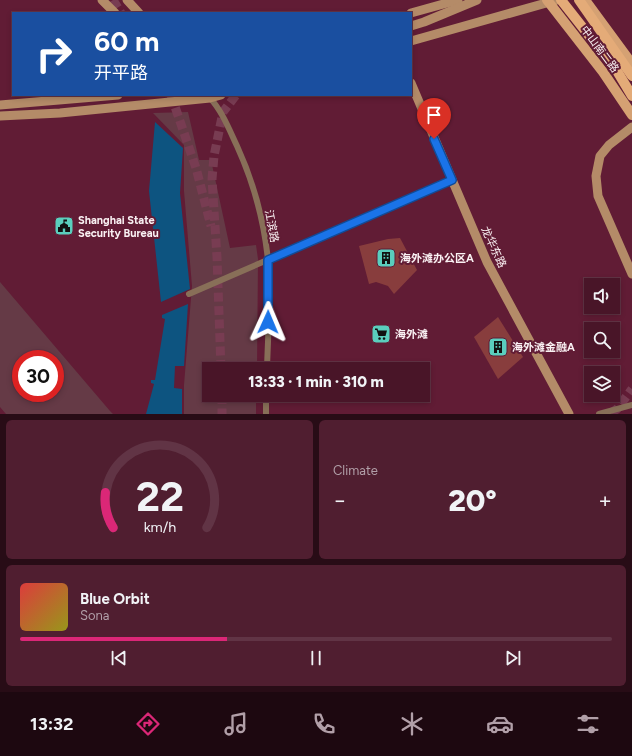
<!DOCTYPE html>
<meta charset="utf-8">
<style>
:root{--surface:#491528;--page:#501e30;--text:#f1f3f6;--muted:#b19fa8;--line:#613445;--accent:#db2777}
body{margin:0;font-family:Figtree,"Noto Sans SC",sans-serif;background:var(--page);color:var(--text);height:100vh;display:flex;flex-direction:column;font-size:15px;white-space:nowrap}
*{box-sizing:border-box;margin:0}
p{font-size:13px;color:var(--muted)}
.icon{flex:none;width:22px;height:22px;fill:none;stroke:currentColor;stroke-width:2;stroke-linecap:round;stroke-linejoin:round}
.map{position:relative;height:414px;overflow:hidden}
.side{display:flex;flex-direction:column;gap:6px;padding:6px;background:#280c16;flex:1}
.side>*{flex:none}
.guide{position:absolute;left:12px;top:12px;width:400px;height:84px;border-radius:0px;box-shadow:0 2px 6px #0003,0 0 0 1px var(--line);background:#1a4fa0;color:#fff;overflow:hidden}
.tools{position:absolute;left:584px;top:278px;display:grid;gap:8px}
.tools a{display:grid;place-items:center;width:36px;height:36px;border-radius:0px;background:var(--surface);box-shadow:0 2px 6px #0003,0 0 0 1px var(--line);font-size:20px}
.speed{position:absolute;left:12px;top:350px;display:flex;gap:8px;font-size:20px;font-weight:700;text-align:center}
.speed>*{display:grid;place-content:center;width:52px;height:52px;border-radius:50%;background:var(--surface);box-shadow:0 2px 6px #0003,0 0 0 1px var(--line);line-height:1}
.speed .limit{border:6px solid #d22;background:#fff;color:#111}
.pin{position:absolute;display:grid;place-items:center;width:34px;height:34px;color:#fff;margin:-41px -17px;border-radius:50% 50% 50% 0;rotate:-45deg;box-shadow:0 0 4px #0007}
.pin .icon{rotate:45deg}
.me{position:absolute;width:44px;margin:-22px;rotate:1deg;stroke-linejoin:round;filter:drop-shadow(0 0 3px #0008)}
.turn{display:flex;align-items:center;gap:14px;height:84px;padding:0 16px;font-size:18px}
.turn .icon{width:52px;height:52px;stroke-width:2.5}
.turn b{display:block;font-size:28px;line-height:34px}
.big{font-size:30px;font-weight:800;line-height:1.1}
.side .widget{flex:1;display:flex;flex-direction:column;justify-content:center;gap:6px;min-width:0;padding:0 14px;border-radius:6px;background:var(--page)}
.side .dial{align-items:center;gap:0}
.dial svg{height:104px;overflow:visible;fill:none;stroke:var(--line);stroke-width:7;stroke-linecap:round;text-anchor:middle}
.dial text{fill:var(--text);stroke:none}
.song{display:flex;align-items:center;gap:12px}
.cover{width:48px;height:48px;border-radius:6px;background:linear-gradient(135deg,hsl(0 70% 55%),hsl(60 70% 35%))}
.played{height:4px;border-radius:2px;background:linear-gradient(90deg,var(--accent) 35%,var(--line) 35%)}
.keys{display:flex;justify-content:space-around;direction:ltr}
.heat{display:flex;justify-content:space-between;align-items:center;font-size:22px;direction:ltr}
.side .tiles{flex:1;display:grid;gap:6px;grid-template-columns:1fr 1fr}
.widget:last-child{grid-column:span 2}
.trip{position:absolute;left:202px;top:362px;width:228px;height:40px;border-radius:0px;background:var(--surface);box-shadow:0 2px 6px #0003,0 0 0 1px var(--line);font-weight:800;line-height:40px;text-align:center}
.tab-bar{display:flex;height:64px;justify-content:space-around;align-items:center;background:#1d0810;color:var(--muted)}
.tab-bar .icon{width:28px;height:28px}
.tab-bar .selected{color:var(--accent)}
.tab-bar b{font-size:18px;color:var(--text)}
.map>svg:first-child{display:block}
.green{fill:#653a46;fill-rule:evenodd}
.water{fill:#0d5480}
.building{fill:#883d3d}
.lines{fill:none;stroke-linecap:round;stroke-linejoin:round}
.secondary-tunnel{stroke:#783c52;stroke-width:9;stroke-dasharray:9 4.5;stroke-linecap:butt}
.minor{stroke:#886f58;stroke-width:6}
.secondary{stroke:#b48b68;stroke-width:9}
.primary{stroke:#d5a173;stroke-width:10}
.trunk{stroke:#e4ab78;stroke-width:10}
.route-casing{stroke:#114b97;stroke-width:10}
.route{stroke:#1a73e8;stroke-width:7}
.labels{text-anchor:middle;stroke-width:4;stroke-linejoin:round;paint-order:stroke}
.street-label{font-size:11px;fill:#faf1f3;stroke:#611c35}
.poi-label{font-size:11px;font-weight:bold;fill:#faf1f3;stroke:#611c35;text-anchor:start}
</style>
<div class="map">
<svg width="632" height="414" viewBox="0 0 632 414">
<rect width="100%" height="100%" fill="#611c35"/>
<g class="green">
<polygon points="188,112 199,160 211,160 230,248 256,245 258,259 257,369 209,369 209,395 256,395 256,414 184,414 184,385 192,286 184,191 184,145 153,113"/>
<path d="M0,282l110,129 3,3h-107l-6,-7zM21,359h34v34h-34z"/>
</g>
<g class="water">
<polygon points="155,122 183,148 180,193 190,289 161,302 149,191"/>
<polygon points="188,304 184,366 175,366 174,388 182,389 182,414 146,414 154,384 151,383 151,380 155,380 165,319 162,318 162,315"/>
</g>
<g class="building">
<polygon points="400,238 417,270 394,294 388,286 376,282 369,284 359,246 388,239"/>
<polygon points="498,317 523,357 498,379 474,337"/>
</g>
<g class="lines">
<g class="secondary-tunnel">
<polyline points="113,0 121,13"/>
<polyline points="171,95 196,168 211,226"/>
<polyline points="221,369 217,257 212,179 214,156 223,112 236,95"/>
<polyline points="222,395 222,414"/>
<polyline points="611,413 617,409 632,389"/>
</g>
<g class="minor">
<path d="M210,98c12,13 19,31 27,48 16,35 27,75 31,114 3,35 0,73 -1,109"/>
<polyline points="189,294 452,180"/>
<polyline points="266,414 266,395"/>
<polyline points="599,414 632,405"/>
</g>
<g class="secondary">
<polyline points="102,0 115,13"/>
<polyline points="127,0 139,13"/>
<polyline points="411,13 458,0"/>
<polyline points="411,26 424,22 477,0"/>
<polyline points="411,41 557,0"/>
<polyline points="411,83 487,262 569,414"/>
<polyline points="0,105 118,95"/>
<polyline points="0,116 60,113 210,98 221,95"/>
<polyline points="632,127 609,145 600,156 596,176 598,196 632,274"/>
</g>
<g class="primary">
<polyline points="547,0 603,72 632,115"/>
<polyline points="585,0 632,64"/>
</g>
<g class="trunk">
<polyline points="561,0 617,71 632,96"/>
<polyline points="579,0 632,76"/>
</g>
</g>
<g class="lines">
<defs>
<polyline id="route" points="268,322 268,260 452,180 434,139"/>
</defs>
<use href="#route" class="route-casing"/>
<use href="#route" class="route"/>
</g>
<defs>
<symbol id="civic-square" viewBox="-11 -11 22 22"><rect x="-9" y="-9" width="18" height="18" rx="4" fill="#5acebd" stroke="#611c35"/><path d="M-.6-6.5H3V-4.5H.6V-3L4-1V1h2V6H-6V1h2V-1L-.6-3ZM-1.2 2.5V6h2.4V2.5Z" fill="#111"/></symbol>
<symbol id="building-square" viewBox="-11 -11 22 22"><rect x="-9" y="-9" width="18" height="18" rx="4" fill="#5acebd" stroke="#611c35"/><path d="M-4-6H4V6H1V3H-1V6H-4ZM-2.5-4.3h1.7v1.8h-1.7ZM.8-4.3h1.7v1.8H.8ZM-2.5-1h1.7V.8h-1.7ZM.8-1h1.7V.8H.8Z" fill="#111"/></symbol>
<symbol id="supermarket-square" viewBox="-11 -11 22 22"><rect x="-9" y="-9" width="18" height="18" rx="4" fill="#5acebd" stroke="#611c35"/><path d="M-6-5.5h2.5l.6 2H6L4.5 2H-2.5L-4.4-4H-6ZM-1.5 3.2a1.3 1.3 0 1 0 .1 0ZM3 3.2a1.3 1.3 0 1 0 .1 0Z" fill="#111"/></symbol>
</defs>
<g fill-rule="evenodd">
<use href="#civic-square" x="53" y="215" width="22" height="22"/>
<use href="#building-square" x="375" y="247" width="22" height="22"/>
<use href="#supermarket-square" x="370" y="323" width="22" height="22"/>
<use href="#building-square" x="487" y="336" width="22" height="22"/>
</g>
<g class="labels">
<g class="street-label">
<text transform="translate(600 49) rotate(53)" y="4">中山南二路</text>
<text transform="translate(272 226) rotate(79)" y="4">江滨路</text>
<text transform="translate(494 247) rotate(65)" y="4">龙华东路</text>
</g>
<g class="poi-label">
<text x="78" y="224">Shanghai State<tspan x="78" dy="13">Security Bureau</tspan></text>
<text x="400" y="262">海外滩办公区A</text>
<text x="395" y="338">海外滩</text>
<text x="512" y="351">海外滩金融A</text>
</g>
</g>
</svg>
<div class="tools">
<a><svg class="icon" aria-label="sound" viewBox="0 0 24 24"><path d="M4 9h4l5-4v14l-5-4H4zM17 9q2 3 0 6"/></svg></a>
<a><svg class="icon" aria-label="search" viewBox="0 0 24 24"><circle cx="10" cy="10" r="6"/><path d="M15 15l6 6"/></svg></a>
<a><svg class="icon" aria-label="layers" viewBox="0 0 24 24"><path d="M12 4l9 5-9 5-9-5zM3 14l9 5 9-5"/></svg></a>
</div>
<div class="speed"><div class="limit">30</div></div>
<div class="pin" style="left:434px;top:139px;background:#d93025"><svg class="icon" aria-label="arrive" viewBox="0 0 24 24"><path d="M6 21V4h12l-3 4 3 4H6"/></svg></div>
<svg class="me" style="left:268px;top:322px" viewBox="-20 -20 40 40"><path d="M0-17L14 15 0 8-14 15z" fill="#1a73e8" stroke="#fff" stroke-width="4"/></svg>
<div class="trip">13:33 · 1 min · 310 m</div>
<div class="guide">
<div class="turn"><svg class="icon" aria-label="right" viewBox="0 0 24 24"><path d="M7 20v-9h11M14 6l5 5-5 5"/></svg><div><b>60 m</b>开平路</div></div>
</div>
</div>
<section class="side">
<div class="tiles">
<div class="widget dial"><svg viewBox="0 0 100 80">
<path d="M14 69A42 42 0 1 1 86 69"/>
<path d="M14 69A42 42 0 0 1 8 42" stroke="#db2777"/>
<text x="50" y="56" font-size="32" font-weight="700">22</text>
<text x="50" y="72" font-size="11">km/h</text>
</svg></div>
<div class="widget"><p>Climate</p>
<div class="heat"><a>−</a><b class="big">20°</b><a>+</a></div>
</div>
<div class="widget">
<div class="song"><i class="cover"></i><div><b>Blue Orbit</b><p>Sona</p></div></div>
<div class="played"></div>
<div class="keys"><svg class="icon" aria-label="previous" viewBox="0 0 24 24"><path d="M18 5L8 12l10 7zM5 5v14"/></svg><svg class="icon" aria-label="pause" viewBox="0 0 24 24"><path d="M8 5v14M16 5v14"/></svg><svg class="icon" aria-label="next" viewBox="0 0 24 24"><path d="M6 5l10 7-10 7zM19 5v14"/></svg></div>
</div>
</div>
</section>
<nav class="tab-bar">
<b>13:32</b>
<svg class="icon selected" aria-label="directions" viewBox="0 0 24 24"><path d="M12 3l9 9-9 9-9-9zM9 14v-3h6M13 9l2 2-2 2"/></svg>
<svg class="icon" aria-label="music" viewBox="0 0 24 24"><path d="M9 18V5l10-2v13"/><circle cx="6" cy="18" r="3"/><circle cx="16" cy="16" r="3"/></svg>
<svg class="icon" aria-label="phone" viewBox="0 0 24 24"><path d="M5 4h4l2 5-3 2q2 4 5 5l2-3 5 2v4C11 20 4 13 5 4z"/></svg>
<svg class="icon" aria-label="climate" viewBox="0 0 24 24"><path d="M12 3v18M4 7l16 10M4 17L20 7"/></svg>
<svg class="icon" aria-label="car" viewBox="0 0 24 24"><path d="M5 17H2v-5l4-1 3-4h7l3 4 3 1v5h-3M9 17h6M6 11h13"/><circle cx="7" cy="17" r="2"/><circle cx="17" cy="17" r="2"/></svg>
<svg class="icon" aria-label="filters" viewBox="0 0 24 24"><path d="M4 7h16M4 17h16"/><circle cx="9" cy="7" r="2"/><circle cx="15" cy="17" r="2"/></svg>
</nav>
